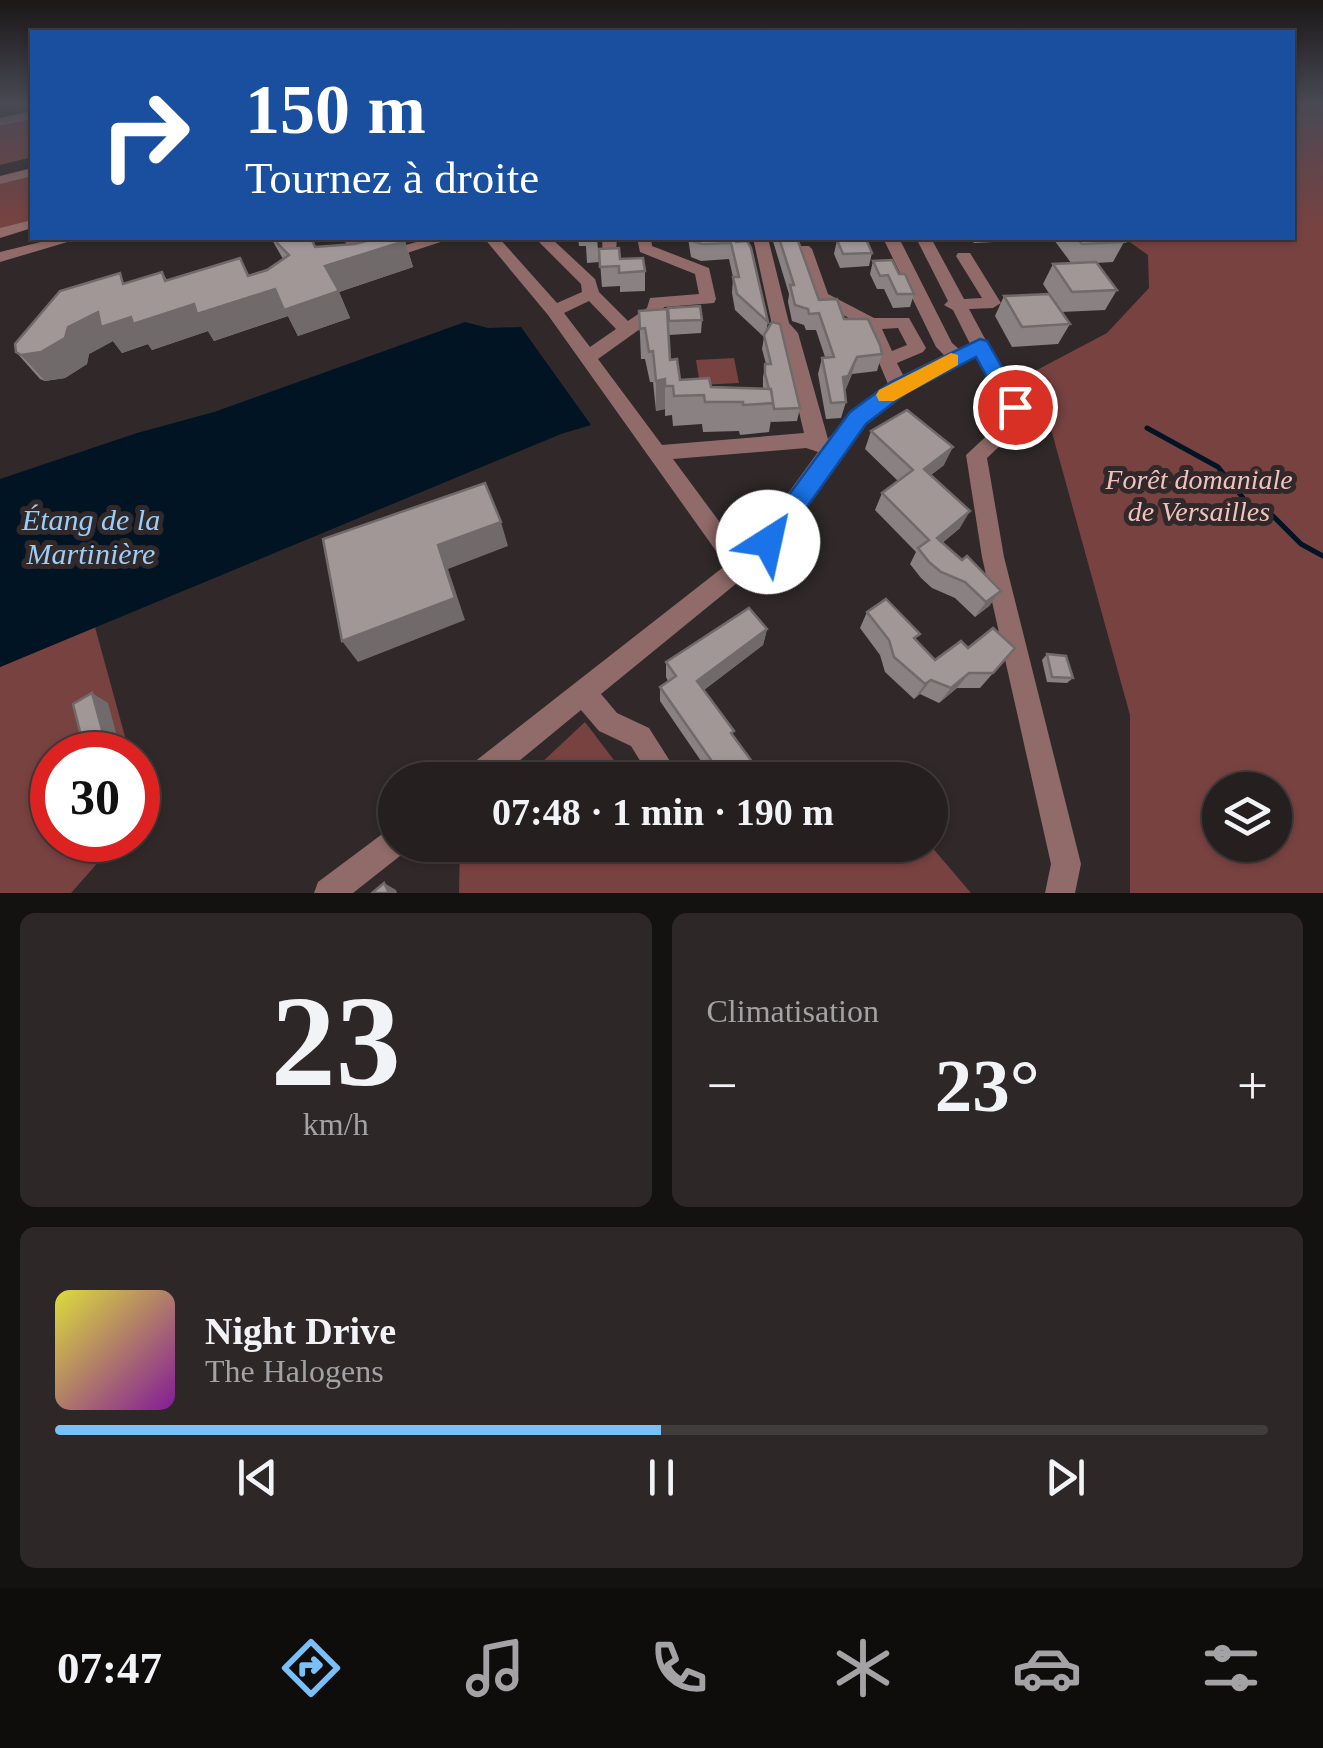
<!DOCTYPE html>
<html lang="fr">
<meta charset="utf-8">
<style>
:root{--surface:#251f1f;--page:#2d2728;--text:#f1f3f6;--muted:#a3a2a4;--line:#423d3d;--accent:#79bff8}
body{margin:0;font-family:Georgia,serif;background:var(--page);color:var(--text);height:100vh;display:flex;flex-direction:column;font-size:38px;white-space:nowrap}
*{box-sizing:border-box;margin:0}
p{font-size:32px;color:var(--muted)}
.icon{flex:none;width:55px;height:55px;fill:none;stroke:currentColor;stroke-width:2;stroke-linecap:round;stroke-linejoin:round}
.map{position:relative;height:893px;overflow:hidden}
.side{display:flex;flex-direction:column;gap:20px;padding:20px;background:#141111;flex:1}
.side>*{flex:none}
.hud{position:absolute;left:30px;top:30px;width:1265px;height:210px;border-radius:0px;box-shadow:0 2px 8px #0004,0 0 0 2px var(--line);background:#1a4fa0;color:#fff;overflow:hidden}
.controls{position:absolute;left:1202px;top:772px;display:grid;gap:20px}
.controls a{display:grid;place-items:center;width:90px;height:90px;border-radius:50%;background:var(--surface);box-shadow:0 2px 8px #0004,0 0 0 2px var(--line);font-size:50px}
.speed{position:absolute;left:30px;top:732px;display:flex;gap:20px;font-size:50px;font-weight:700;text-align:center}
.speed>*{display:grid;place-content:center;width:130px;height:130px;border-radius:50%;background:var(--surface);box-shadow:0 2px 8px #0004,0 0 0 2px var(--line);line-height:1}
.speed .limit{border:15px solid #d22;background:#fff;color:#111}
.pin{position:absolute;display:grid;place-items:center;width:85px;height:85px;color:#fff;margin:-42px;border:5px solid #fff;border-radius:50%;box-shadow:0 2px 10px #0007}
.me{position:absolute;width:110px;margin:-55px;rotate:35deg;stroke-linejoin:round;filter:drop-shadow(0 0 8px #0008)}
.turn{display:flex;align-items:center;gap:35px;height:210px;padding:0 50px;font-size:45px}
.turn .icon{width:130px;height:130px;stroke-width:2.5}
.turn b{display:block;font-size:70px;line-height:85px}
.big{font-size:75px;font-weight:600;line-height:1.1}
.side .widget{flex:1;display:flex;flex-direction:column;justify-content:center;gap:15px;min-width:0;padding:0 35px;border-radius:15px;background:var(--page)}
.side .dial{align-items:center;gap:0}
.dial b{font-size:130px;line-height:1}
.song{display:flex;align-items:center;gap:30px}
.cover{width:120px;height:120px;border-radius:15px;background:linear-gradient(135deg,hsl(60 70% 55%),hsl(290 70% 35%))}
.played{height:10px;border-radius:5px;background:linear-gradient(90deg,var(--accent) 50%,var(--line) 50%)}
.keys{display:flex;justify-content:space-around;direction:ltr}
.heat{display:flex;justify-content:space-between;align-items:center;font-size:55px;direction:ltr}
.side .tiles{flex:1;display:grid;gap:20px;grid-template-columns:1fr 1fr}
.widget:last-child{grid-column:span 2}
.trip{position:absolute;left:378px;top:762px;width:570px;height:100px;border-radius:50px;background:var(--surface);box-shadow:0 2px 8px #0004,0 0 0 2px var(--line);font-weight:600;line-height:100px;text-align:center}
.dock{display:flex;height:160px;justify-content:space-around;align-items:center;background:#0f0c0c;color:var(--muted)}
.dock .icon{width:70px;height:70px}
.dock .selected{color:var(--accent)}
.dock b{font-size:45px;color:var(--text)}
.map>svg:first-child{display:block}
.green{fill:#784241;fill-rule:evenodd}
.water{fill:#011424}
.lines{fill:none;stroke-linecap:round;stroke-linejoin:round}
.stream{stroke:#011424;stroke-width:5}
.minor{fill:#916b6a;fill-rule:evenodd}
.wall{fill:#8a8282}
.shaded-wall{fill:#716a6a}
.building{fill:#a19797;stroke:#716a6a;stroke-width:2.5}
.route{fill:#1a73e8;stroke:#114b97;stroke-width:2.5}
.slow{fill:#f59e0b}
.labels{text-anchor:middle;stroke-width:10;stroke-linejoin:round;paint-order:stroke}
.park-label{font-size:28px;font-style:italic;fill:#f1c1bf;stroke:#312929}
.water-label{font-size:30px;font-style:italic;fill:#9acffb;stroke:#312929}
</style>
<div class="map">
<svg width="1323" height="893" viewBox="0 0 1323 893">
<rect width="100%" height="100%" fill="#312929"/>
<g class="green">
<path d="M1293,104h30v789h-193v-178l-95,-344 72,-38 42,-45 -1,-33 -24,-17h168zM1220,790h55v55h-55z"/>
<polygon points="32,117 32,157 0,165 0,124"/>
<polygon points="32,175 32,221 0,229 0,183"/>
<polygon points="734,358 739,383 700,385 696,360"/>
<polygon points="95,627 130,755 52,755 52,840 118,840 71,893 0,893 0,667"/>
<polygon points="585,722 629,780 523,780"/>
<polygon points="460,845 679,845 687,855 705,845 930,845 971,893 459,893"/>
</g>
<polygon class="water" points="465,322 488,328 521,327 591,425 561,434 0,667 0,479 137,433 214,412"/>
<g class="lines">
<polyline class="stream" points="1147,428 1218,467 1248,504 1273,516 1301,544 1323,556"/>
<g class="minor">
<polygon points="32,111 32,119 0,126 0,118"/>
<polygon points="32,168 32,176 0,184 0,176"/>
<polygon points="32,220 32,228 0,238 0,228"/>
<polygon points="57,238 81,238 0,262 0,252"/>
<polygon points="343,238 357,238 368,256 430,238 453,238 364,267 358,265"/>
<path d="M484,238h15l58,65 25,-11 -1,-8 -46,-46h16l44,41 4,13 29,29 19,-13 3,-10 49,-4 -4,-20 -55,-22 -3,-14h14l1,8 57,22 7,31 -2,4 -50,4 -3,7 -63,45 64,86 142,-12 -23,-98 -9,-10 -19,-87h15l21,85 9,10 30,106 25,-28 35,-27 -24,-57 -51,-30 -17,-48 3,-3h10l3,3 16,45 46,24h35l17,30 -3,4 -26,11 6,12 41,-20 -8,-8 -53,-109h16l53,105 7,6 11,-5 -17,-34 -9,-5 4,-4 -32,-63h15l33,61 18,-1 -26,-42 2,-3h12l31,50 -8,5 -24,1 59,110 -41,39 17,99 77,307 -6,29h-30l6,-29 -69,-307 -16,-102 41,-38 -31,-62 -53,26 -44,28 -28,30 -71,99 -32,36 -147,120 16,19 32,15 33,52h-30l-21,-34 -32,-15 -18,-21 -85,70h-36l4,-10 262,-205 -178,-250zM589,301l27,28 -26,18 -26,-34zM898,328l9,17 -15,6 -10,-22zM806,448l12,4 -53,73 -24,26 -68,-92z"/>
<polygon points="602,238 617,238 615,264 603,264"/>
<polygon points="395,827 395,845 408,845 405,852 353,893 314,893 318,882 385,832"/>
</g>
</g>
<g class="wall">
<polygon points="271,238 311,238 316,247 405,241 413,267 339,292 350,318 298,336 288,316 214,341 208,331 152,350 148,344 122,353 113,341 89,354 87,364 65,378 45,381 40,379 16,352 126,283 162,272 167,280 240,258 249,275 267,270 283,259"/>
<polygon points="578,238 597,238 599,262 587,263 586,246 579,246"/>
<polygon points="688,238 735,238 768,322 766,332 800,408 797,421 771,422 771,420 769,432 740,435 739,431 703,432 702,424 673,426 672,415 665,416 665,409 656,411 653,382 650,382 645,359 641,359 639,311 702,320 701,333 669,335 670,360 680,380 711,387 763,388 763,377 766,364 762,349 764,337 735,310 732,293 733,277 729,259 701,261 691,257"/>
<polygon points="772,238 797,238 819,300 844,319 882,354 877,371 852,374 845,391 846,402 841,418 826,419 818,374 822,358 825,357 816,330 806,330 804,325 792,321 788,302 789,294"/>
<polygon points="970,238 1015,238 1014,241 974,243"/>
<polygon points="1055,238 1120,238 1124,242 1113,262 1096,263 1117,290 1105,310 1061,312 1043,284 1053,264 1072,264 1054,240"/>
<polygon points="837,240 872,253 869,266 840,268 834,254"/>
<polygon points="599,249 645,271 645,291 620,292 620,286 602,287"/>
<polygon points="873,261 899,274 914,294 910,307 893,308 884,289 877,289 870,274"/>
<polygon points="1004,296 1070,324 1058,344 1012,347 995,316"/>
<polygon points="871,431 944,465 931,475 960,528 942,543 962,560 1001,591 989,606 975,617 955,598 932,588 921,578 910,564 916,552 875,510 882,493 898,481 865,449"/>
<polygon points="867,612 916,640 935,660 968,648 1015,648 980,688 957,688 939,703 920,694 914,699 885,672 880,655 860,628"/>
<polygon points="767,629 763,645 704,690 733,736 753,763 749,775 743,780 714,780 660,701 660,687 668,681 666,677 666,662"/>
<polygon points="1047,654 1073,678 1067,683 1047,682 1042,660"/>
</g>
<g class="shaded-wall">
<polygon points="405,241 413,267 339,292 350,318 298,336 288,316 214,341 208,331 152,350 148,344 122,353 113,341 89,354 87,364 65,378 45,381 21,355 68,327 98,312 240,258 259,294 325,266"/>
<polygon points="857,357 852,374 844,393 843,377"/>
<polygon points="665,379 665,409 656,411 656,381"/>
<polygon points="953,447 944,465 916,486 924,469"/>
<polygon points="970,511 960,528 928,555 937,538"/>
<polygon points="501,522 508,546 448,569 465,620 358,662 342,641 438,545"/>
<polygon points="1001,591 989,606 975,617 986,602"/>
<polygon points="767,629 763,645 696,696 697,681"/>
<polygon points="969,673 957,688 939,703 951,688"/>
<polygon points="931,680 920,694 914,699 925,684"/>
<polygon points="92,693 108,703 122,755 94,755"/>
<polygon points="753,763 749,775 743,780 730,780"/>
<polygon points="384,883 396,890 397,893 389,893"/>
</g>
<g class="building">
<polygon points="279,238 311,238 315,247 355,244 377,238 403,238 405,241 325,266 339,291 284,310 275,289 197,314 194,304 133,324 131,317 101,327 98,312 68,327 65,338 41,352 21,355 16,352 15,344 60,291 120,273 123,284 162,272 165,281 240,258 248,276 267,270 289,255 277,243"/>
<polygon points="691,238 735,238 736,242 747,241 751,248 768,322 737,294 733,277 739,277 731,243 702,244 692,241"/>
<polygon points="779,238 797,238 819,300 837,299 844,319 868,319 880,345 882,354 857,357 848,376 843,377 846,402 831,403 822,358 834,357 819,313 809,314 808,309 795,305 790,285 794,285"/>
<polygon points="1077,238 1120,238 1124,242 1082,244"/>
<polygon points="866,239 872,253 843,254 837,240"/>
<polygon points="619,248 620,259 643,258 645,271 619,273 619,266 600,267 599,249"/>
<polygon points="892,260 899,274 905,274 914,294 897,294 888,275 880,276 873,261"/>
<polygon points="1096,262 1117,290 1072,292 1053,264"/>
<polygon points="1049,294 1070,324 1022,327 1004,296"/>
<polygon points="700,306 702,320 669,321 668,308"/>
<polygon points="667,309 670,360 677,359 680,380 709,378 711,387 771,389 774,403 743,405 743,402 705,402 704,395 674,396 673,386 665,386 665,379 656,381 653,351 649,352 645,328 640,329 639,311"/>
<polygon points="772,322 780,324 800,408 774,409 771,389 769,389 765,374 765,364 771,364 764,335"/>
<polygon points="907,410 953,447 924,469 970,511 937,538 962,560 967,556 1001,591 986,602 965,582 941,572 929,562 918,548 929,540 882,493 913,470 871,431"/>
<polygon points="485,483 501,522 438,545 455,598 342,641 323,539"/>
<polygon points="886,599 920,634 914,638 935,660 961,641 968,648 993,628 1015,648 993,673 969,673 951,688 931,680 925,684 894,657 889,640 867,612"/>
<polygon points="749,608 767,629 697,681 734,731 731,733 753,763 730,780 725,780 660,687 676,676 666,662"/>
<polygon points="1047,654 1066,656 1073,678 1052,677"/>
<polygon points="92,693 107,748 94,755 86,755 73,704"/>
<polygon points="384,883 389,893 372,893"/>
</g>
<linearGradient id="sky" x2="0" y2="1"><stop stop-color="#1b1717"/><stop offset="0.45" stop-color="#484954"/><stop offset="1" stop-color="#484954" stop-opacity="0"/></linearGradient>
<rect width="1323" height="229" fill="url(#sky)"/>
<polygon class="route" points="980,339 987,341 1022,402 1026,407 1022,413 1007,413 976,357 906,393 866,424 777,549 768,552 760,549 756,542 760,534 850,412 891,382"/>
<polygon class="slow" points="951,353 958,355 958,365 894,401 879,401 876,395 879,390"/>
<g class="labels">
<g class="park-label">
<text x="1199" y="489">Forêt domaniale<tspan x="1199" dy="32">de Versailles</tspan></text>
</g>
<g class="water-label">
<text x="91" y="530">Étang de la<tspan x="91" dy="34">Martinière</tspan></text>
</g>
</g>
</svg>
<div class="controls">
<a><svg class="icon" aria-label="layers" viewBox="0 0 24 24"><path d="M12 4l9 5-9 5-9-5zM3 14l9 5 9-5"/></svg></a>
</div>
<div class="speed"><div class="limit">30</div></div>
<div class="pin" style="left:1015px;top:407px;background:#d93025"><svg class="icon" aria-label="arrive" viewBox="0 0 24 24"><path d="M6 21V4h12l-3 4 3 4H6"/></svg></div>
<svg class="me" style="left:768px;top:542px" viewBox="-20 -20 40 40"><circle r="19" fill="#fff"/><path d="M0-13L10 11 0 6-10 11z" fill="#1a73e8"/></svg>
<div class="trip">07:48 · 1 min · 190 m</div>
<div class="hud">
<div class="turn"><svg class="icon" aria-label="right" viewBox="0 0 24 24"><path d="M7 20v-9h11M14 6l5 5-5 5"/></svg><div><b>150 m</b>Tournez à droite</div></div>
</div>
</div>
<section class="side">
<div class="tiles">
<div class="widget dial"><b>23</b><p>km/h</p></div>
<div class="widget"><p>Climatisation</p>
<div class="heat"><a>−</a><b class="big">23°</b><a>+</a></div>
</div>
<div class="widget">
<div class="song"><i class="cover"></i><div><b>Night Drive</b><p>The Halogens</p></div></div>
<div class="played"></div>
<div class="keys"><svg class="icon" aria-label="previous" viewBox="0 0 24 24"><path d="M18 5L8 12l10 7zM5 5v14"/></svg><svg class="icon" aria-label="pause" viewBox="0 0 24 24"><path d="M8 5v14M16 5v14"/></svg><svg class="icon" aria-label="next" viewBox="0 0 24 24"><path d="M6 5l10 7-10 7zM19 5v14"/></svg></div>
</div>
</div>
</section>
<nav class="dock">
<b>07:47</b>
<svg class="icon selected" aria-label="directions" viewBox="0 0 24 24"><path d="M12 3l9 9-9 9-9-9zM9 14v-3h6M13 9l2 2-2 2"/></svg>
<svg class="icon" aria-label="music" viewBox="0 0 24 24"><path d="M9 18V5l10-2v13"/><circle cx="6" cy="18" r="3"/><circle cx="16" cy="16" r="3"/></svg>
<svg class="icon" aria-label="phone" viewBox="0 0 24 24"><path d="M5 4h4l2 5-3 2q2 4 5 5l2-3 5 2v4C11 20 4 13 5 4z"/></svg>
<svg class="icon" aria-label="climate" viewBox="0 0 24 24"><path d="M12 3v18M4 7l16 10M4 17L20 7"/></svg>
<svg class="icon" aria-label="car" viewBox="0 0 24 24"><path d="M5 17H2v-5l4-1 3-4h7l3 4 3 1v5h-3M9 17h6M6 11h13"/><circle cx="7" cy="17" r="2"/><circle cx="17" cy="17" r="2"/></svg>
<svg class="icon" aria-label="filters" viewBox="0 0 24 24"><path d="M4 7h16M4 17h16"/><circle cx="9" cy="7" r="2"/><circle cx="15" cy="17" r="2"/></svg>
</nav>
